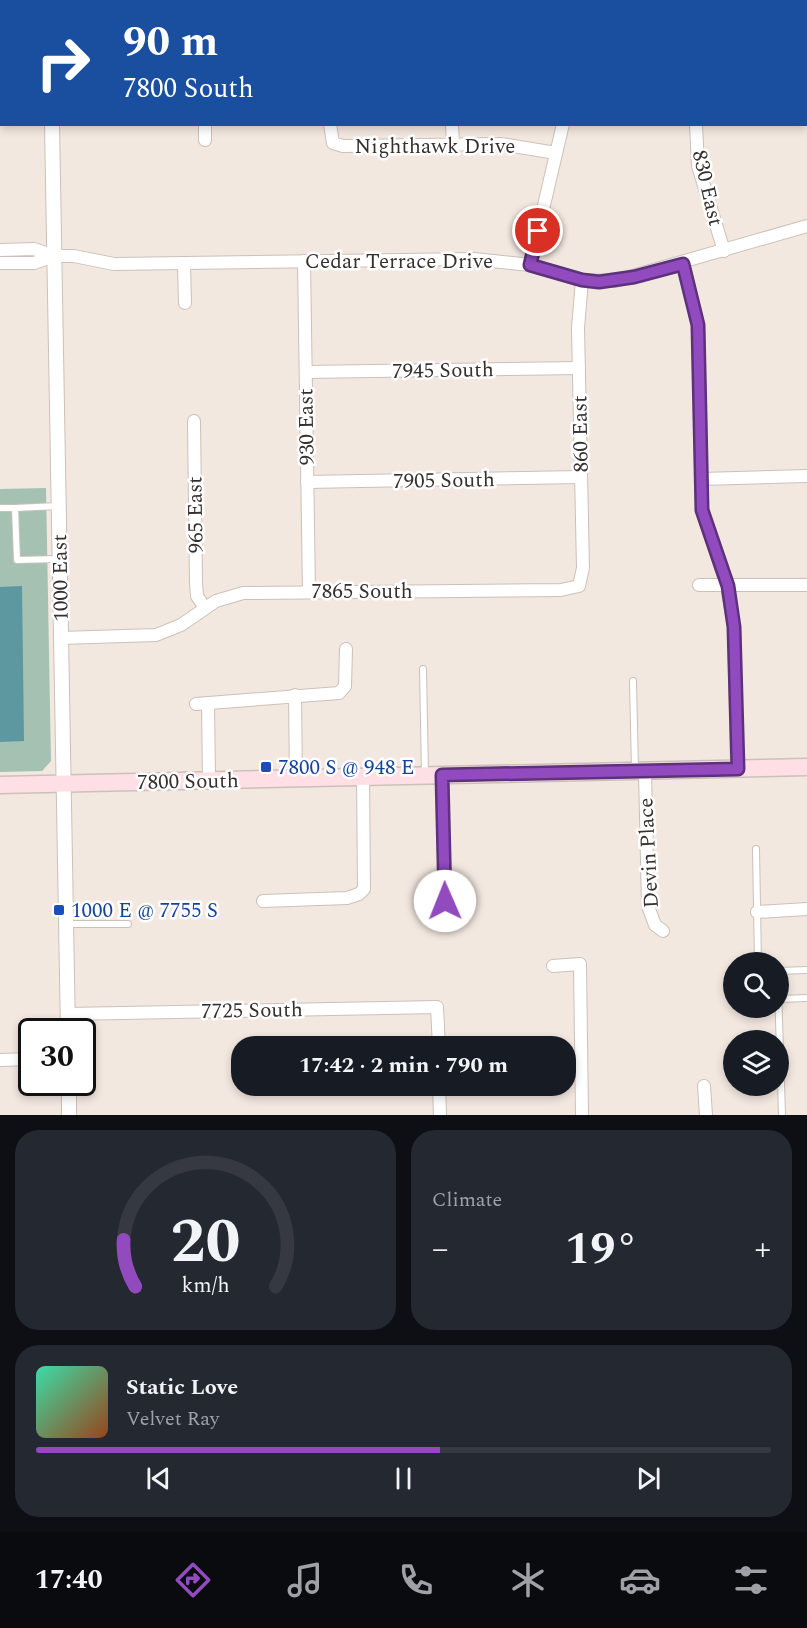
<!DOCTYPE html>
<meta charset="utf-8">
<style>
:root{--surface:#171b24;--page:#242831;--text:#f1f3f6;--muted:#9ea1a6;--line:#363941;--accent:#914bbe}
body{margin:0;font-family:Spectral,serif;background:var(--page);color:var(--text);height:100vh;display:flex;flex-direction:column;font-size:22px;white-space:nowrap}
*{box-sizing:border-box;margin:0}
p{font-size:20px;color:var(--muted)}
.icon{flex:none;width:33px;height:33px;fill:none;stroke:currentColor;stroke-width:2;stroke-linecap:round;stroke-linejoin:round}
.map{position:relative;height:1115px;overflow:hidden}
.side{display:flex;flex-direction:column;gap:15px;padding:15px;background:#0d0f14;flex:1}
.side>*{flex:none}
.banner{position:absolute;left:0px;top:0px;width:807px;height:126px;box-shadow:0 3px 9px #0003;background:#1a4fa0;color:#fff;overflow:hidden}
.buttons{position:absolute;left:723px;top:952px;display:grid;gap:12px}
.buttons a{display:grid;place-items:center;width:66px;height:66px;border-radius:50%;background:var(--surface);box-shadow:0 3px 9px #0003;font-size:30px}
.speed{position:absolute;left:18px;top:1018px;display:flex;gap:12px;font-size:30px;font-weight:700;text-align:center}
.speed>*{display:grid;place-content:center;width:78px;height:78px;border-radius:50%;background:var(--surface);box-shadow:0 3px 9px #0003;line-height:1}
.speed .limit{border:3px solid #111;border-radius:9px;background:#fff;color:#111}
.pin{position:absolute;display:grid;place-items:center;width:51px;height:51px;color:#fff;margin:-26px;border:3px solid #fff;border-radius:50%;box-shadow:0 2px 6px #0007}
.me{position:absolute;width:66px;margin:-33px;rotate:359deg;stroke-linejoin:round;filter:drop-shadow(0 0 4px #0008)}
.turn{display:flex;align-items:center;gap:21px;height:126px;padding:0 24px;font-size:27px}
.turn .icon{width:78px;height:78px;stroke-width:2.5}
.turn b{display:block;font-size:42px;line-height:51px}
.big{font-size:45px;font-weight:700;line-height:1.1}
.side .card{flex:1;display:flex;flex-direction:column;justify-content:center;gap:9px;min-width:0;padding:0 21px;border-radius:24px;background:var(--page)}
.side .dial{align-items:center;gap:0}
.dial svg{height:156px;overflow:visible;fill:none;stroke:var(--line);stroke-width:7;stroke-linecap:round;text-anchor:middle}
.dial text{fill:var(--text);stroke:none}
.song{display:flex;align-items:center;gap:18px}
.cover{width:72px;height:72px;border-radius:9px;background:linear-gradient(135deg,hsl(160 70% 55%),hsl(20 70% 35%))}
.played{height:6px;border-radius:3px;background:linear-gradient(90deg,var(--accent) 55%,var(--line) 55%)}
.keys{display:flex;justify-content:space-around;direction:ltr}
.heat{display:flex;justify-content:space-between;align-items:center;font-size:33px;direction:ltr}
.side .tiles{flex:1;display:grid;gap:15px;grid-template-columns:1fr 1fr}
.card:last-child{grid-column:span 2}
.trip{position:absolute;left:231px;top:1036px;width:345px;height:60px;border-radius:24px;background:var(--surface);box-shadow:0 3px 9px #0003;font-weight:700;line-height:60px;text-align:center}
.tabs{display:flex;height:96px;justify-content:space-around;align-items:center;background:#090b0e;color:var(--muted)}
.tabs .icon{width:42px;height:42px}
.tabs .selected{color:var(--accent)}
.tabs b{font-size:27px;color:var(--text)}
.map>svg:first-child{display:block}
.green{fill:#a4c1b2}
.water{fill:#5d979f}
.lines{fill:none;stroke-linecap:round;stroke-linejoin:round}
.service-casing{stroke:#cbc1b9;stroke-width:8}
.minor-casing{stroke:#cbc1b9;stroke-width:14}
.tertiary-casing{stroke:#cbc1b9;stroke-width:16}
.secondary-casing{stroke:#cbc1b9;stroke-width:19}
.service{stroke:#fff;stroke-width:6}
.minor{stroke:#fff;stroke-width:12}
.tertiary{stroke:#fff;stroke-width:14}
.secondary{stroke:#fedfe5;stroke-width:16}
.route-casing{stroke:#5e317c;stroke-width:15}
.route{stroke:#914bbe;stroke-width:10}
.transit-dot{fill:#1a4fb4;stroke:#fff;stroke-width:2}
.labels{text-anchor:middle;stroke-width:5;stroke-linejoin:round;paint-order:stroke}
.street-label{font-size:21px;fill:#36312f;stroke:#fff}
.transit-label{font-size:21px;fill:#164399;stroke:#fff;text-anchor:start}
</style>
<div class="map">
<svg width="807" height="1115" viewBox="0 0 807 1115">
<rect width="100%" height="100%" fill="#f3e8e0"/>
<polygon class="green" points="46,488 51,761 42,771 0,772 0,489"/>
<polygon class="water" points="22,586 24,741 0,742 0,587"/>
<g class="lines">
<defs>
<g id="service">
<polyline points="58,506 15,508 17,560 59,559"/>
<polyline points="0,508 15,508"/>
<polyline points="423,669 425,775"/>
<polyline points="633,681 635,770"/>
<polyline points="756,849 758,963"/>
<polyline points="67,924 128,924"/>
<polyline points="778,971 807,970"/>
<polyline points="778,988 782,1115"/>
<polyline points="779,999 807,998"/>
</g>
<g id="minor">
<polyline points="204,0 204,2"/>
<polyline points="328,0 328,2"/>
<polyline points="450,0 450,2"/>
<polyline points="570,0 570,2"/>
<polyline points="687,0 687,2"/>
<polyline points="806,101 807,101"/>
<polyline points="205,124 205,140"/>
<polyline points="330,124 333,143 343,146 501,144 556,153"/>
<polyline points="452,124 453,145"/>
<polyline points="696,124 698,166 724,251"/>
<polyline points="0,250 34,249 54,256"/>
<polyline points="304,261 309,592"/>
<polyline points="0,263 34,263 54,256 74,256 114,264 474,259 530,265 582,280 615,281 807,226"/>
<polyline points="184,264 185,303"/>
<polyline points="683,264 698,325 702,511 727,586 734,627 737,769"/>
<polyline points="530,265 563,124"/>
<polyline points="306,372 579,368"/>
<polyline points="194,421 196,583 197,596 205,608"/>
<polyline points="701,479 807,476"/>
<polyline points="307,482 581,477"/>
<polyline points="699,585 807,585"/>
<polyline points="61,638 156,635 181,625 216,601 243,593 561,590 579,586 583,568 578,328 582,280"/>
<polyline points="295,695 296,778"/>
<polyline points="196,704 339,693 345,686 346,649"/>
<polyline points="208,704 209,780"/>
<polyline points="645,771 648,906 655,925 663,931"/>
<polyline points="442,775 445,901"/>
<polyline points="263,901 347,898 359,894 364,889 363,777"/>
<polyline points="757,912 807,909"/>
<polyline points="553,966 580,964 582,1115"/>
<polyline points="68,1014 437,1007 439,1047"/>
<polyline points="0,1060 32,1059"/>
<polyline points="439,1086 440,1115"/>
<polyline points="704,1086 706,1115"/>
</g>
<g id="tertiary">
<polyline points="51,0 51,2"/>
<polyline points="52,124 68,1032"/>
<polyline points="69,1083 69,1115"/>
</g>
<polyline id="secondary" points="0,785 807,767"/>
</defs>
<use href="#service" class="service-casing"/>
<use href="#minor" class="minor-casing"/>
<use href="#tertiary" class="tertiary-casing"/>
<use href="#secondary" class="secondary-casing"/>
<use href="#service" class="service"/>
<use href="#minor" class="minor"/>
<use href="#tertiary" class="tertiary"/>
<use href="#secondary" class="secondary"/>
</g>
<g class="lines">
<defs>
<polyline id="route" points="445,901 442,775 738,769 734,627 728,586 702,510 698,325 683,264 634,277 599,282 582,280 530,265 538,231"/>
</defs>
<use href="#route" class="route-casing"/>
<use href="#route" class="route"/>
</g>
<g class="transit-dot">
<rect x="260" y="761" width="12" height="12" rx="3"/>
<rect x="53" y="904" width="12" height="12" rx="3"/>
</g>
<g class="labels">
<g class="street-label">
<text x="435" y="153">Nighthawk Drive</text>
<text transform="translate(708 188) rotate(77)" y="7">830 East</text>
<text x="399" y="268">Cedar Terrace Drive</text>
<text transform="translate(443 370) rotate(-1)" y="7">7945 South</text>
<text transform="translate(306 427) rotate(-91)" y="7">930 East</text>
<text transform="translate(580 434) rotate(-91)" y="7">860 East</text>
<text transform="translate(444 480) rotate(-1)" y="7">7905 South</text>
<text transform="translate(195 515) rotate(-91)" y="7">965 East</text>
<text transform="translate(60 578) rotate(-91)" y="7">1000 East</text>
<text x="362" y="598">7865 South</text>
<text transform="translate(188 781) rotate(-1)" y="7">7800 South</text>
<text transform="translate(648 853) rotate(-93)" y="7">Devin Place</text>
<text transform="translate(252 1010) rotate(-1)" y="7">7725 South</text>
</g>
<g class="transit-label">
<text x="278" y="774">7800 S @ 948 E</text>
<text x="71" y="917">1000 E @ 7755 S</text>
</g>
</g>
</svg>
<div class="buttons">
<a><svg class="icon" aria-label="search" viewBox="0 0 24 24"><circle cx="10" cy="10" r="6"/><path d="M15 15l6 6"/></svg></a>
<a><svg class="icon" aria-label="layers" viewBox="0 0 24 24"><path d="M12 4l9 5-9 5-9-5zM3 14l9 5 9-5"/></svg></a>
</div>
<div class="speed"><div class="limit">30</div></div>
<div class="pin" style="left:538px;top:231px;background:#d93025"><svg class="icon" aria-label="arrive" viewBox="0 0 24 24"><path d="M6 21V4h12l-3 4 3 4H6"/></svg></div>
<svg class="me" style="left:445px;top:901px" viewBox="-20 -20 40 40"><circle r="19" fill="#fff"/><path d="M0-13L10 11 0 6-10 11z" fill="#914bbe"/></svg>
<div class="trip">17:42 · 2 min · 790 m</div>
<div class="banner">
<div class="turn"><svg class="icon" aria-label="right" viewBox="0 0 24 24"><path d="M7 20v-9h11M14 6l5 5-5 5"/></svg><div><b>90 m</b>7800 South</div></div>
</div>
</div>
<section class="side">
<div class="tiles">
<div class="card dial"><svg viewBox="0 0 100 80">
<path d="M14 69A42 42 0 1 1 86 69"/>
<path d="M14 69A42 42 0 0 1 8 45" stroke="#914bbe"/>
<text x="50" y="56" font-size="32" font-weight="700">20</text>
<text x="50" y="72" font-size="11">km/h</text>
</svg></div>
<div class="card"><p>Climate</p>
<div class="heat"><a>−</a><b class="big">19°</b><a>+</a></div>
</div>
<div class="card">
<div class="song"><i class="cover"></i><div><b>Static Love</b><p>Velvet Ray</p></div></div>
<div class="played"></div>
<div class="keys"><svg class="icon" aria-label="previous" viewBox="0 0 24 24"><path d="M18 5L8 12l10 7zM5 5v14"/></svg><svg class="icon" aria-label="pause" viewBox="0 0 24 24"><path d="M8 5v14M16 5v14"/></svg><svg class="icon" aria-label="next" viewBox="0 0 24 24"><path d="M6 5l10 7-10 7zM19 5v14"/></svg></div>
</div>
</div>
</section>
<nav class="tabs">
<b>17:40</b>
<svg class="icon selected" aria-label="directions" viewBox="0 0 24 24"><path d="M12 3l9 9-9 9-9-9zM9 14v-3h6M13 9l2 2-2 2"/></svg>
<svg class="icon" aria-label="music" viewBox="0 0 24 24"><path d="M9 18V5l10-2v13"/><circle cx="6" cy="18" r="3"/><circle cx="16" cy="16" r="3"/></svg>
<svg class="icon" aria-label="phone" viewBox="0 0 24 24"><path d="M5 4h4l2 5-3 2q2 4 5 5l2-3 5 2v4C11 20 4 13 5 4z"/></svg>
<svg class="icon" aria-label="climate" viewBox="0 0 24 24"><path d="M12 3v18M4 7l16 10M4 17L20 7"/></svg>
<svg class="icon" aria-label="car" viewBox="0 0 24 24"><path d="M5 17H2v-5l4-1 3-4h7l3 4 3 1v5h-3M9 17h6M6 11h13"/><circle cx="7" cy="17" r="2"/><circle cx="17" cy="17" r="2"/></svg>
<svg class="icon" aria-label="filters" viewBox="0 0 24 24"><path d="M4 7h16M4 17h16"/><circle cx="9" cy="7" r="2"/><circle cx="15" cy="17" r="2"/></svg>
</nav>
